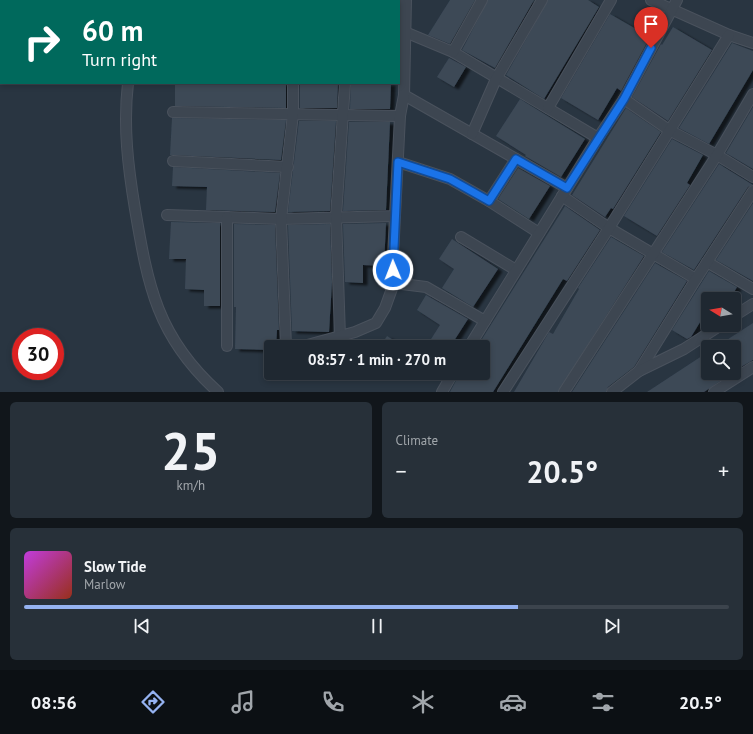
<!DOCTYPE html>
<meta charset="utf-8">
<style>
:root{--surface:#1f2831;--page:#273039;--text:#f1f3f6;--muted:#a1a6ab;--line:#3c444d;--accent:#95b2f1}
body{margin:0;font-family:"PT Sans",sans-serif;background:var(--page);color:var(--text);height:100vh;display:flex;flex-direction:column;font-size:15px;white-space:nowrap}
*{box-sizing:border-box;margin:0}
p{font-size:13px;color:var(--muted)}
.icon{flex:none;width:22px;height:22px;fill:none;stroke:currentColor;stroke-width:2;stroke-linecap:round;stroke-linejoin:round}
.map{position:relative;height:392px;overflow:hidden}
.sheet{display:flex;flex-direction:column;gap:10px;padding:10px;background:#11161b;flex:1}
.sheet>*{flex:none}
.guide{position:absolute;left:0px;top:0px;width:400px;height:84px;box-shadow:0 2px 6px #0003,0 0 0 1px var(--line);background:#00695c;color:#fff;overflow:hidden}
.needle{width:26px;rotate:281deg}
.tools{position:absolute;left:701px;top:292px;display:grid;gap:8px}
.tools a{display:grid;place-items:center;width:40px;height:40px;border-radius:4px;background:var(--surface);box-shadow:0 2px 6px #0003,0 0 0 1px var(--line);font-size:20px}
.speed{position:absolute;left:12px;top:328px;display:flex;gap:8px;font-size:20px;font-weight:700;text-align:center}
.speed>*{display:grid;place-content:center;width:52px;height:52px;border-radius:50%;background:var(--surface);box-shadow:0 2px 6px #0003,0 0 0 1px var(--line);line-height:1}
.speed .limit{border:6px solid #d22;background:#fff;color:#111}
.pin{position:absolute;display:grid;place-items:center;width:34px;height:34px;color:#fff;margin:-41px -17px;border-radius:50% 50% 50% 0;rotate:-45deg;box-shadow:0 0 4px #0007}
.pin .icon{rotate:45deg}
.me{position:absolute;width:44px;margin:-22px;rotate:359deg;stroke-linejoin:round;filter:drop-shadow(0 0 3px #0008)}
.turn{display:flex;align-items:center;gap:14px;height:84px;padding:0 16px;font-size:18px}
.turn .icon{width:52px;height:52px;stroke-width:2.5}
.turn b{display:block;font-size:28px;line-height:34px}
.big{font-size:30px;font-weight:600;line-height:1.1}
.sheet .card{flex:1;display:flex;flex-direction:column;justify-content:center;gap:6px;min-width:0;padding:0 14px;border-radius:6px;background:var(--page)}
.sheet .dial{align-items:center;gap:0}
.dial b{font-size:52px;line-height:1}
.song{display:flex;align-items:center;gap:12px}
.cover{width:48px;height:48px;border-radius:6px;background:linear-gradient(135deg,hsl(290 70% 55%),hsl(10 70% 35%))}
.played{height:4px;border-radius:2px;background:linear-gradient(90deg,var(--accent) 70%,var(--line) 70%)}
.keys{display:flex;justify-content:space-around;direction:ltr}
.heat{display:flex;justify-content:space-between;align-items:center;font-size:22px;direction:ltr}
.sheet .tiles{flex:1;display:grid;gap:10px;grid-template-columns:1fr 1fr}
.card:last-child{grid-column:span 2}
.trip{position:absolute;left:264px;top:340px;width:226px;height:40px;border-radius:4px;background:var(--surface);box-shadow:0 2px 6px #0003,0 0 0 1px var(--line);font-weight:600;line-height:40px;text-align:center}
.dock{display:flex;height:64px;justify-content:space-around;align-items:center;background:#0c1014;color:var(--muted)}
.dock .icon{width:28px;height:28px}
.dock .on{color:var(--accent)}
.dock b{font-size:18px;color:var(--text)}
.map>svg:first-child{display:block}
.building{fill:#3c4957;filter:url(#shadow)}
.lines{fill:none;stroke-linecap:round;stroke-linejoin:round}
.street-casing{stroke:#4a525d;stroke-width:12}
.street{stroke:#3d4651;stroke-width:10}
.route-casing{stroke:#114b97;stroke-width:10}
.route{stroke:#1a73e8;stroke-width:7}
</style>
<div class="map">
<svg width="753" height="392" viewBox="0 0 753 392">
<defs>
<filter id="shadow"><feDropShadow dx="4.5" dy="2.5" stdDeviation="1" flood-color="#0009"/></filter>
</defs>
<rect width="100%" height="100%" fill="#293541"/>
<g class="building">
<polygon points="450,0 475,0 450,44 428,35"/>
<polygon points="488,0 534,0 495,68 462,50"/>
<polygon points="548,0 588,0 599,7 544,99 506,75"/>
<polygon points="610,14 650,37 621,91 617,88 598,120 561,98"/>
<polygon points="673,27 712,50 668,121 632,97 661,44 662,45"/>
<polygon points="732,43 753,51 753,70 709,144 679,128"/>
<polygon points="449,58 466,67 454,87 437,77"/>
<polygon points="175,83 286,83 286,108 175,106"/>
<polygon points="300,83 338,83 337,108 300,108"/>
<polygon points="351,83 391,83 390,109 350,109"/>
<polygon points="520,99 585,139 561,177 525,156 526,155 496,136"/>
<polygon points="753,107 753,169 726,153"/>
<polygon points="626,108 661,132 613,209 611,208 605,217 572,195"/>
<polygon points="172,118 286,120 281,160 170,155"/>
<polygon points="299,121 336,121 330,211 288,212"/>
<polygon points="349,122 390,122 386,210 343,211"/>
<polygon points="672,139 703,155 687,183 690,185 657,236 624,216"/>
<polygon points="719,164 753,185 748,187 694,270 662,252"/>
<polygon points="173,167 280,173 275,212 206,210 207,187 172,186"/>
<polygon points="518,168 550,186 529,219 498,199"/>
<polygon points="753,203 753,281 716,260"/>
<polygon points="565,206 600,230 567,281 563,279 493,392 450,392 460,373 483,373 483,347 477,347"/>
<polygon points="171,222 220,223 220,306 204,306 204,290 185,289 186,259 169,259"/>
<polygon points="386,223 384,266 363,265 363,283 345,282 343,224"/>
<polygon points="234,224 275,225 279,330 277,330 276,347 271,347 271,350 235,349 236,307 234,307"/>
<polygon points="330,224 332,282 329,332 292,331 288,225"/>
<polygon points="611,237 644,256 558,392 514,392 549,332 553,334 579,289 578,288"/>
<polygon points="452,239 498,269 473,307 442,288 454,269 439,259"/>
<polygon points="655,263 687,281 634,367 608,387 606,392 572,392"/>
<polygon points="709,271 737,287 730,299 708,299 708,309 691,337 687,339 672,330"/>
<polygon points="426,295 468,319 450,347 426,347 440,325 417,310"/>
<polygon points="753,323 753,360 734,371 734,347 716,347"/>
<polygon points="387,336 404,347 380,347"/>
<polygon points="708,352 708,373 732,373 704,392 647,392"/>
</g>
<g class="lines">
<defs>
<g id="street">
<polyline points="314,0 325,1"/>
<polyline points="651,0 729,35 753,43"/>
<polyline points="139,1 139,0"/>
<polyline points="295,1 295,0"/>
<polyline points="350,1 350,0"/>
<polyline points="405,32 453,52 598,138"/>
<polyline points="453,52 482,0"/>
<path d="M128,83c-5,43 0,84 7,126 13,77 22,128 83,183"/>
<polyline points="404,95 567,188"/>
<polyline points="624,99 669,130 717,155 753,177"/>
<polyline points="548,108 611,0"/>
<polyline points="173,112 400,116"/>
<polyline points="472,134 496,79 542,0"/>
<polyline points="173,161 288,167"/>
<polyline points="398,162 450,179 489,201 516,159"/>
<polyline points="562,196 609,228 696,279"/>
<polyline points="489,201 539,233"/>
<polyline points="167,215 281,219 395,216 400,116 404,95 406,0"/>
<polyline points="227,217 227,346"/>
<polyline points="461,237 516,270"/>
<polyline points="707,262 753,289"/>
<polyline points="394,283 426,287 485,321"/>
<polyline points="734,316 753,304"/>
<polyline points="340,337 336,216 345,83"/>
<polyline points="286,347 281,219 293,114 293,83"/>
<polyline points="300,347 355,332 376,323 385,308 394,283 393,257 395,216"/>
<polyline points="469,347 598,138 624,99 677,0"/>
<polyline points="639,371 696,279 753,191"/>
<polyline points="442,392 453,373"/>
<polyline points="503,392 609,228 729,35"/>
<polyline points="564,392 717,155 753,94"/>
<polyline points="612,392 639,371 684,349 721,325"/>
<polyline points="714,392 753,367"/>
</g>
</defs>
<use href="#street" class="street-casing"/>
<use href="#street" class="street"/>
</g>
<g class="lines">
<defs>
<polyline id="route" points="393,270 398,162 450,179 489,201 516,159 567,188 624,99 651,48"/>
</defs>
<use href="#route" class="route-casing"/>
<use href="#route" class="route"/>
</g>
</svg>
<div class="tools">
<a><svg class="needle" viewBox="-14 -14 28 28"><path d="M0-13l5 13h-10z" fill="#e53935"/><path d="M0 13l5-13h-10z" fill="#a1a6ab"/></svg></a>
<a><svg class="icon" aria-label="search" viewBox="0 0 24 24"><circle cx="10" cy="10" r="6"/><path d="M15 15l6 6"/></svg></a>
</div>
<div class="speed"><div class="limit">30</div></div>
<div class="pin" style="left:651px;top:48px;background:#d93025"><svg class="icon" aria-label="arrive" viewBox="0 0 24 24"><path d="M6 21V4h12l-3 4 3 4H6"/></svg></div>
<svg class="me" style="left:393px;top:270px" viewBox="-20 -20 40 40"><circle r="17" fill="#1a73e8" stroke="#fff" stroke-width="3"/><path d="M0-11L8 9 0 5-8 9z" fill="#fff"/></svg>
<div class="trip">08:57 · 1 min · 270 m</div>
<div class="guide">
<div class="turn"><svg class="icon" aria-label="right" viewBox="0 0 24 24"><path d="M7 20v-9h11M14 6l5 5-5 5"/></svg><div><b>60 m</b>Turn right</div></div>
</div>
</div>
<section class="sheet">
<div class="tiles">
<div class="card dial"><b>25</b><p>km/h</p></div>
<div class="card"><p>Climate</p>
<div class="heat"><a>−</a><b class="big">20.5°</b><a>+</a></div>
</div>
<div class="card">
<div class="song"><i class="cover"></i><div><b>Slow Tide</b><p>Marlow</p></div></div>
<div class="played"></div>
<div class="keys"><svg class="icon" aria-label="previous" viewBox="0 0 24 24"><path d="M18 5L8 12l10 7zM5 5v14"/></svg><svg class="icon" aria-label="pause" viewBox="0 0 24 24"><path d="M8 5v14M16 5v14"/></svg><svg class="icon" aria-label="next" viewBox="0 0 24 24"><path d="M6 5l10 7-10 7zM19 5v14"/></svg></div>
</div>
</div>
</section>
<nav class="dock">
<b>08:56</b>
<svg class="icon on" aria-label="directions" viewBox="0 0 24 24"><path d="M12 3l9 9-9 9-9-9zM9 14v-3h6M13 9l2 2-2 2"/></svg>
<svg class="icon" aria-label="music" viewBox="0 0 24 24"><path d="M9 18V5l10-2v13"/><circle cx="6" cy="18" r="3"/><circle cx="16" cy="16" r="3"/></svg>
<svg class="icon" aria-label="phone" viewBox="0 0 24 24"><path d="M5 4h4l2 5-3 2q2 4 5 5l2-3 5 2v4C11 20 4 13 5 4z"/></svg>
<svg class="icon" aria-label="climate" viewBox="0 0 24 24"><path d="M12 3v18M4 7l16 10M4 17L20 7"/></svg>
<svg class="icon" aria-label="car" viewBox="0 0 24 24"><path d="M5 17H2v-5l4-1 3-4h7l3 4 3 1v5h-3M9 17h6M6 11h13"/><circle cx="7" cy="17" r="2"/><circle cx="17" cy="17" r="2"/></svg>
<svg class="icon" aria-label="filters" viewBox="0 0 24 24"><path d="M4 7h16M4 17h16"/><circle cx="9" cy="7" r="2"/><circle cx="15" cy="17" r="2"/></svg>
<b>20.5°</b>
</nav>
